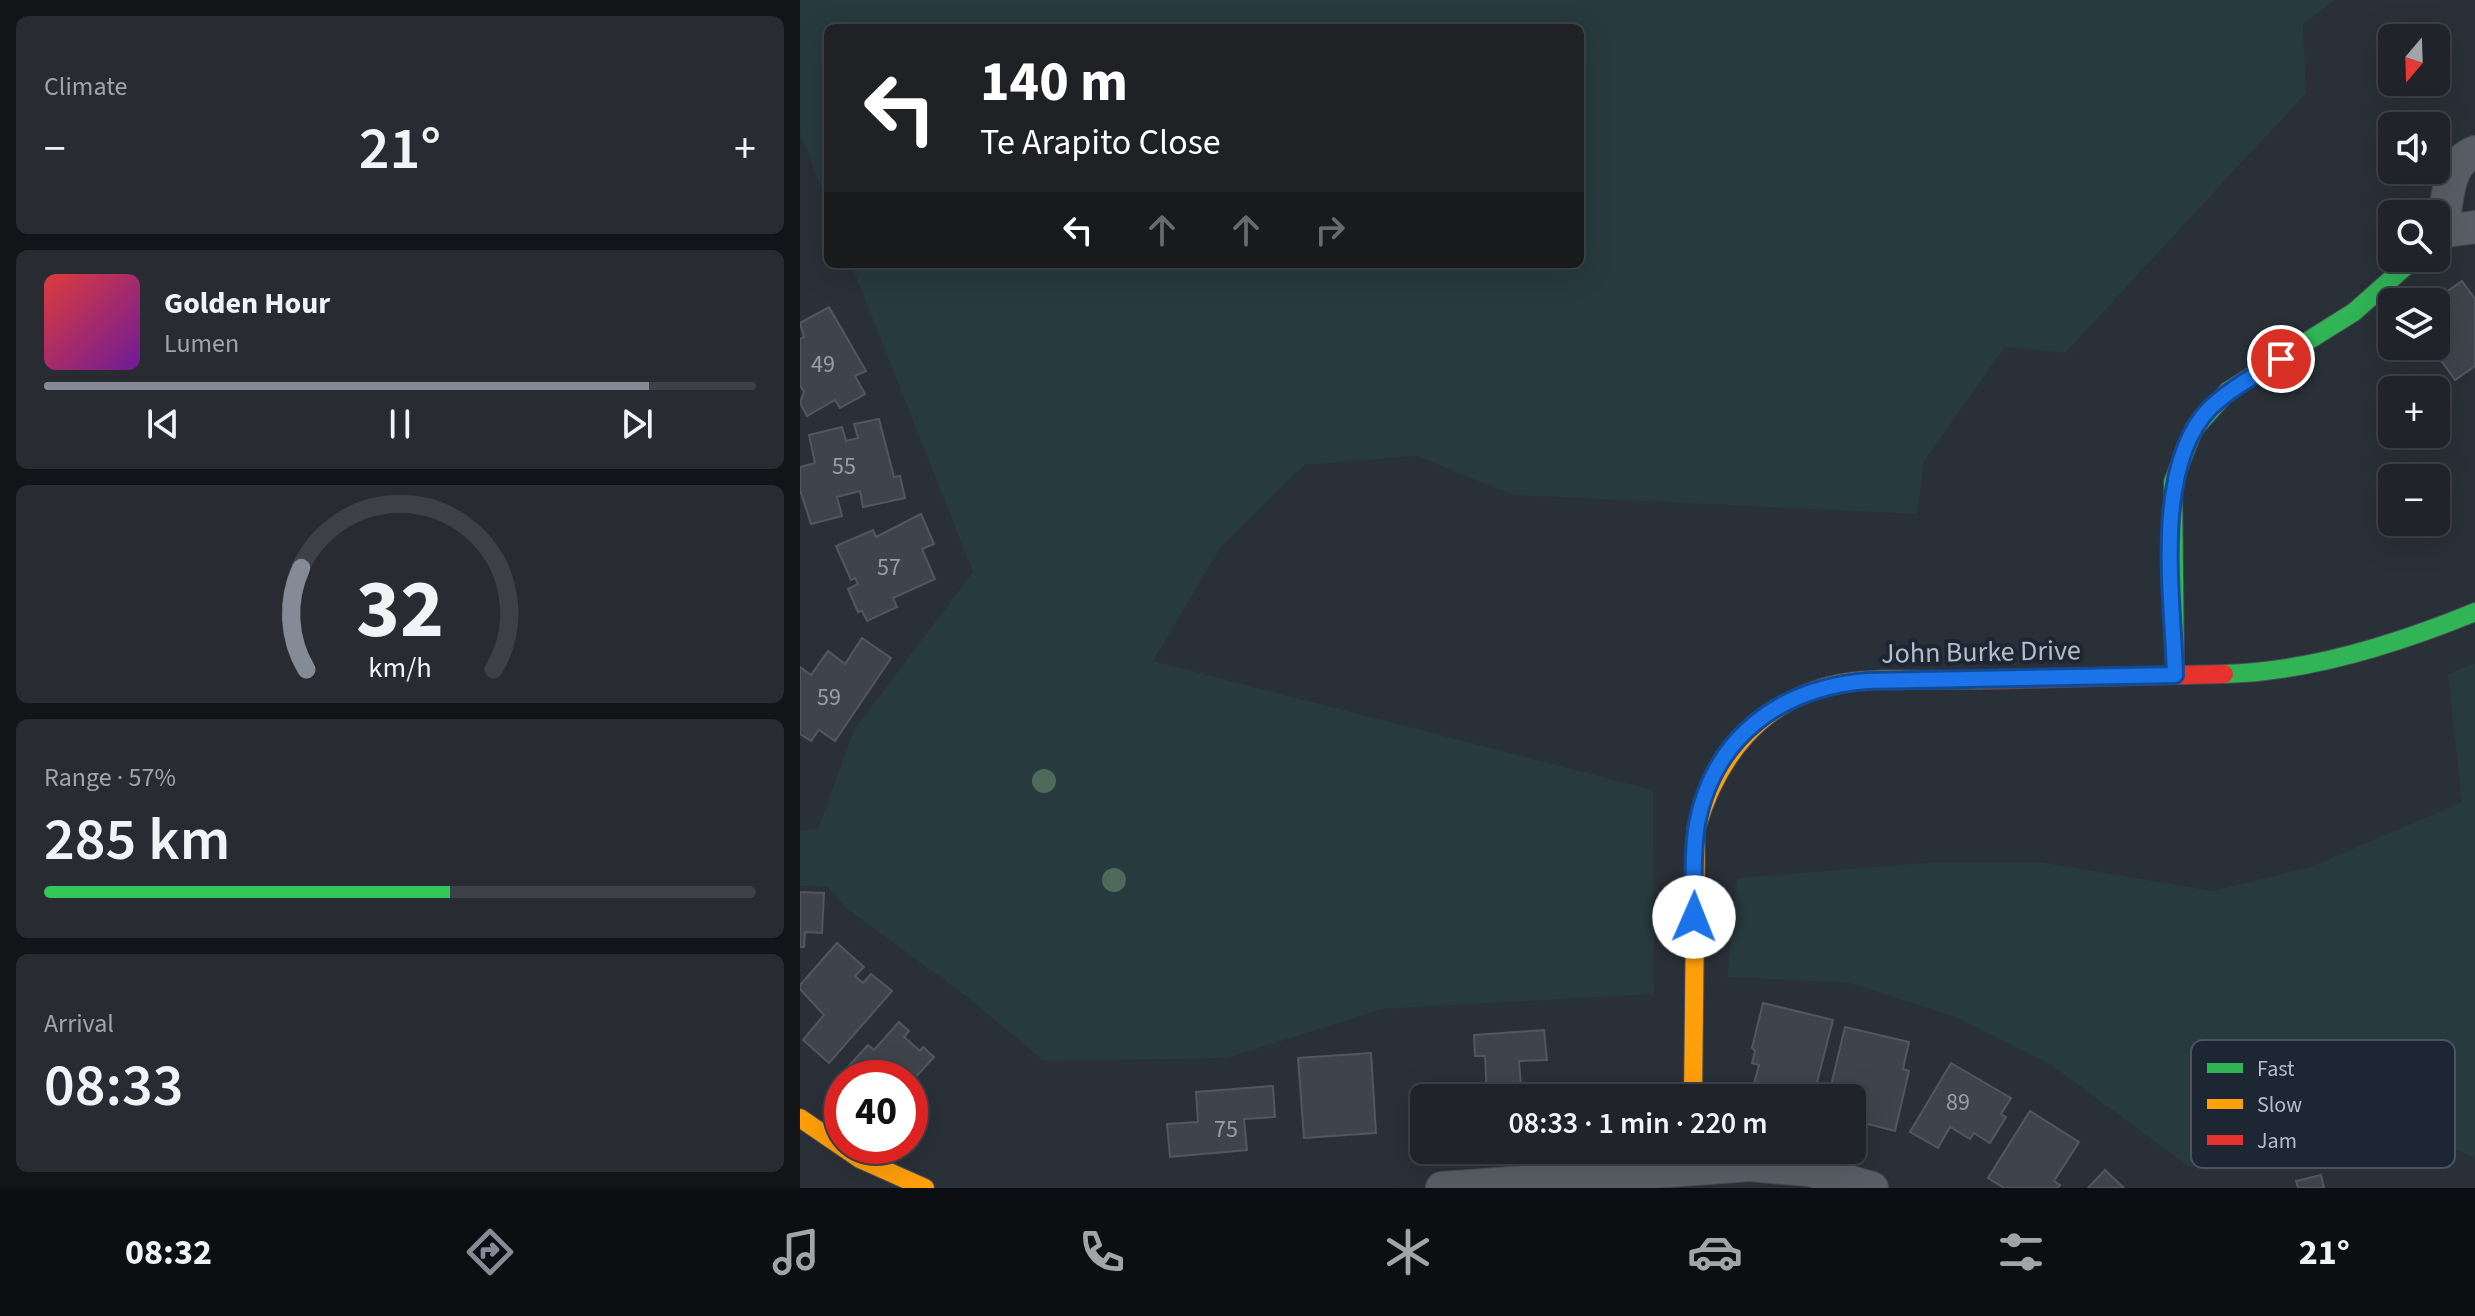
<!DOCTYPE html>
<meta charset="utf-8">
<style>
:root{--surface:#20242a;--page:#282c32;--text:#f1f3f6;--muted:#a2a4a8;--line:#3d4147;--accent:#848b96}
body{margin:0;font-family:"Source Sans 3",sans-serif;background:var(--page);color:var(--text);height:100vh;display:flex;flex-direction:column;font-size:30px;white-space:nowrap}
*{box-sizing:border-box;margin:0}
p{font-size:26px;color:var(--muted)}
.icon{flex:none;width:44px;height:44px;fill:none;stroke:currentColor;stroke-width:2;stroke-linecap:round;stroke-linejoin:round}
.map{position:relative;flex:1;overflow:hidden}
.details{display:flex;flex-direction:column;gap:16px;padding:16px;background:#121417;width:800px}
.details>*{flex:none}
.hud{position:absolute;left:24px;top:24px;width:760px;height:244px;border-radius:12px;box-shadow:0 8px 32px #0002,0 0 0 2px var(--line);background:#202124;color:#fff;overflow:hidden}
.needle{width:52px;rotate:199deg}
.buttons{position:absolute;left:1578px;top:24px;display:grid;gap:16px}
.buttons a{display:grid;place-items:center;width:72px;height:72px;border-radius:12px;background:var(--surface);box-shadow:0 8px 32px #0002,0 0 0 2px var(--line);font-size:40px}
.speed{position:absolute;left:24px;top:1060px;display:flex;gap:16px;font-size:40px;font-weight:700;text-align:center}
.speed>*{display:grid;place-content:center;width:104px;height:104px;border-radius:50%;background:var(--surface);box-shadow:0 8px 32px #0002,0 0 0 2px var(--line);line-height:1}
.speed .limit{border:12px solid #d22;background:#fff;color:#111}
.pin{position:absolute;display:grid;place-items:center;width:68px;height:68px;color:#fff;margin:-34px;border:4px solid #fff;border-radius:50%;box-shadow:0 2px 8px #0007}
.me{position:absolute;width:88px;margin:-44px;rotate:1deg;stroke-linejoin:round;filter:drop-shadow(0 0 6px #0008)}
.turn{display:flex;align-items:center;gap:28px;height:168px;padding:0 24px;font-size:36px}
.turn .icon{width:104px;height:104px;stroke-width:2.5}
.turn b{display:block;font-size:56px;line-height:68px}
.lanes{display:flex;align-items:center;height:76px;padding:0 24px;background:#0003;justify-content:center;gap:40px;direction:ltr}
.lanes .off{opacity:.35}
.big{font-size:60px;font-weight:600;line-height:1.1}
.details .widget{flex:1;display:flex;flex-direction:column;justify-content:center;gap:12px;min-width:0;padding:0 28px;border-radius:12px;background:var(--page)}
.details .dial{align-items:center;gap:0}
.dial svg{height:208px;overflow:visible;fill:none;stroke:var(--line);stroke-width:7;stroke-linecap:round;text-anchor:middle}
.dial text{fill:var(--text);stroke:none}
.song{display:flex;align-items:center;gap:24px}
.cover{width:96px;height:96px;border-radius:12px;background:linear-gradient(135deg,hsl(0 70% 55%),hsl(280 70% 35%))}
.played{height:8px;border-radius:4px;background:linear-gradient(90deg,var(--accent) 85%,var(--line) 85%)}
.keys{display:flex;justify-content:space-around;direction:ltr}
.heat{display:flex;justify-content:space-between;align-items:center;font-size:44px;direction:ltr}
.charge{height:12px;border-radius:6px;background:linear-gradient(90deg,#34c759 57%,var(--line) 0)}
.trip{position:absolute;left:610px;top:1084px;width:456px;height:80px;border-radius:12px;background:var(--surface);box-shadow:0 8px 32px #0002,0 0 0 2px var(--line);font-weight:600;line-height:80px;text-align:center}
.dock{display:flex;height:128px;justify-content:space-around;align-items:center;background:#0d0e11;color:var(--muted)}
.dock .icon{width:56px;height:56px}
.dock .selected{color:var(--accent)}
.dock b{font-size:36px;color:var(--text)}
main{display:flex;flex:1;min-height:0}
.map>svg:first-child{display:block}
.green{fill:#273a3e}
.building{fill:#3f444c;stroke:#52575f;stroke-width:2}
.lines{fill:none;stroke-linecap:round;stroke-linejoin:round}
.street-casing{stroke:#484c55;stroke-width:34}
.fast-casing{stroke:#484c55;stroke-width:20}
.slow-casing{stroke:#484c55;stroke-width:20}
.jam-casing{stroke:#484c55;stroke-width:20}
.street{stroke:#5a5e66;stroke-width:32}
.fast{stroke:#30b455;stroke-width:18}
.slow{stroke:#ff9f0a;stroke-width:18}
.jam{stroke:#e5322d;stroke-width:18}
.tree{fill:#4e6a5a}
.route-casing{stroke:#114b97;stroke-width:20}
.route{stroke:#1a73e8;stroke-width:14}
.labels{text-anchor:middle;stroke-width:8;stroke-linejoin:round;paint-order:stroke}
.number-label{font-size:24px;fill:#979eaa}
.street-label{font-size:28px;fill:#b4bcc9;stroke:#1d2633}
.key{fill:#1d2633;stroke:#4a5360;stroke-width:2}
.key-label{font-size:22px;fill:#b4bcc9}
</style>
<main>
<section class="details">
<div class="widget"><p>Climate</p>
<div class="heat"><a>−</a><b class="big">21°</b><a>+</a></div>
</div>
<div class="widget">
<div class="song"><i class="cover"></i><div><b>Golden Hour</b><p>Lumen</p></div></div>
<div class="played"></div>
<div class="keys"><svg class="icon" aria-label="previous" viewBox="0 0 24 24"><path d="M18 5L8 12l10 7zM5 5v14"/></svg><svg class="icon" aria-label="pause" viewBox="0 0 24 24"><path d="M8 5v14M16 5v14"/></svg><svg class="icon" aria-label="next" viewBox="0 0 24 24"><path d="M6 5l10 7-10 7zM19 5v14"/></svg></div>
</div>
<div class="widget dial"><svg viewBox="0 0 100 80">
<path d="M14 69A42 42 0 1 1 86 69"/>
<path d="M14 69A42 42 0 0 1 12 30" stroke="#848b96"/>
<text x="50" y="56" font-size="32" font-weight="700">32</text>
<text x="50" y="72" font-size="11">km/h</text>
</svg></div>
<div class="widget"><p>Range · 57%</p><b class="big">285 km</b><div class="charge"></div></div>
<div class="widget"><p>Arrival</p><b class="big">08:33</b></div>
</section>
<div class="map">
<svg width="1675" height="1188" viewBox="0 0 1675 1188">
<rect width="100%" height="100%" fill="#2a3038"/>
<g class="green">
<polygon points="0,0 1535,0 1503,24 1506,93 1265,353 1205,347 1124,461 1117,514 713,495 617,456 504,465 420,548 353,661 853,790 854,994 582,1009 427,1058 244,1061 166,996 46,908 28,887 0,886 0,830 18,829 54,730 173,572 51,264 780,264 780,28 28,28 28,204 0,133"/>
<polygon points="1675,663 1675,1158 1604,1127 1389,1167 1250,1064 1156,1017 1049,983 927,977 937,878 1136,862 1239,862 1413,891 1511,867 1662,802 1648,674"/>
</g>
<g class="building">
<polygon points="1662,281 1675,299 1675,366 1655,380 1631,346 1636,346 1636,302 1632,302"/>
<polygon points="29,307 66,371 55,376 65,394 40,408 35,400 7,416 0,403 4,392 0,385 0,339 4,337 0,323"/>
<polygon points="79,419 94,477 100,476 105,498 63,507 60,491 37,497 42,516 11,524 0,490 0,467 15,463 9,435 42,427 46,441 58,438 54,424"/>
<polygon points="121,514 134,544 122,549 135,579 93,598 97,607 67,621 62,611 58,612 48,589 58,584 55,578 51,580 36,546 73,530 76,537"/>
<polygon points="62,638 91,658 35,741 19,730 11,741 0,734 0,667 11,675 28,651 45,664"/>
<polygon points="0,892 24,893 22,933 5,932 4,947 0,947"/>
<polygon points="37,943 64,967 55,976 63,983 71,974 92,991 29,1063 3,1040 24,1015 0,989 0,985"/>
<polygon points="963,1003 1033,1020 1013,1098 950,1098 959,1065 952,1063 955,1051 952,1048"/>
<polygon points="99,1022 109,1031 104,1037 120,1051 123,1047 134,1057 113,1080 118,1085 110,1094 110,1078 54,1078 46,1069 68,1045 74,1050"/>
<polygon points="1045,1027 1109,1042 1103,1069 1109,1071 1095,1131 1052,1120 1052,1098 1028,1098"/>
<polygon points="744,1030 747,1060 719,1061 722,1098 687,1098 685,1056 675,1056 674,1035"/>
<polygon points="571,1053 576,1133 504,1138 498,1058"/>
<polygon points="1151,1063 1211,1098 1201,1114 1206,1117 1190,1143 1174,1133 1170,1139 1150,1127 1138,1148 1110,1132"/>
<polygon points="473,1086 475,1117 444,1119 447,1150 370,1157 367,1124 398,1122 396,1092"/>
<polygon points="1230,1111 1279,1142 1254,1181 1260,1185 1258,1188 1204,1188 1188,1178"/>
<polygon points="1305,1170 1324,1188 1288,1188"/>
<polygon points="1521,1175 1524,1188 1498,1188 1496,1181"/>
</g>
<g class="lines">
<defs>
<g id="street">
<polyline points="1639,232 1675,227"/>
<path d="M1636,236c17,-27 4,-70 39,-84"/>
<polyline points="642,1188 949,1165 1009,1170 1072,1188"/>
</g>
<g id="fast">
<path d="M1424,674c85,-2 173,-30 251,-62"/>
<polyline points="1375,675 1373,482 1394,429 1428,391 1554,312 1615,258"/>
</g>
<g id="slow">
<path d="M893,1098l3,-269c21,-72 65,-129 141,-145 37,-8 106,-3 147,-4"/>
<polyline points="0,1118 60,1159 125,1188"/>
</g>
<polyline id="jam" points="1184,680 1424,674"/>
</defs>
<use href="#street" class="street-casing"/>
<use href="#fast" class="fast-casing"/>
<use href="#slow" class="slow-casing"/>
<use href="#jam" class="jam-casing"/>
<use href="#street" class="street"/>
<use href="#fast" class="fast"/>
<use href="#slow" class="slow"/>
<use href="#jam" class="jam"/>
</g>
<g class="tree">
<circle cx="244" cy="781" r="12"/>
<circle cx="314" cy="880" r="12"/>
</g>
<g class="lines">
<defs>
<path id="route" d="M894,917c0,-30 -2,-63 3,-93 17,-88 84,-136 170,-143l308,-6c-2,-77 -23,-208 35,-267 21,-20 46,-33 71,-49"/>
</defs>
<use href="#route" class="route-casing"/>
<use href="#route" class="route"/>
</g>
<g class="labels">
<g class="number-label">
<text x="23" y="372">49</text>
<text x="44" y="474">55</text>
<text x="89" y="575">57</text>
<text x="29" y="705">59</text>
<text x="1158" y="1110">89</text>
<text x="426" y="1137">75</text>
</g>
<g class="street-label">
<text transform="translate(1181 651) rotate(-1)" y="10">John Burke Drive</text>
</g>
</g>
<rect x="1391" y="1040" width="264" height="128" rx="12" class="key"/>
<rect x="1407" y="1063" width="36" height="10" fill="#30b455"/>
<rect x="1407" y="1099" width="36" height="10" fill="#ff9f0a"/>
<rect x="1407" y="1135" width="36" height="10" fill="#e5322d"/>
<g class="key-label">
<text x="1457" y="1076">Fast</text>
<text x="1457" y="1112">Slow</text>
<text x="1457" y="1148">Jam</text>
</g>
</svg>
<div class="buttons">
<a><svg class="needle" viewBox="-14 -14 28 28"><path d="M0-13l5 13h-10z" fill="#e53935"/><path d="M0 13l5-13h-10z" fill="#a2a4a8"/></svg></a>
<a><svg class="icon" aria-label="sound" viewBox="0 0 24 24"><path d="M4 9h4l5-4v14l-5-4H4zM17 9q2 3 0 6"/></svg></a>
<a><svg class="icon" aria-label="search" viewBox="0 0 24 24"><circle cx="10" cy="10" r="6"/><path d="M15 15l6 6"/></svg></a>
<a><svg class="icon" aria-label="layers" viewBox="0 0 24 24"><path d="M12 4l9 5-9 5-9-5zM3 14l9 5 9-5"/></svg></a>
<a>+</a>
<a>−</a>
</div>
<div class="speed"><div class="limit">40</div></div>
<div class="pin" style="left:1481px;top:359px;background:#d93025"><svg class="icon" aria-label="arrive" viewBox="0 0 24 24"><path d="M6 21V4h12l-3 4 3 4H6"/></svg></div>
<svg class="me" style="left:894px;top:917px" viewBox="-20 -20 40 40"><circle r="19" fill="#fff"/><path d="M0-13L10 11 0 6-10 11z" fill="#1a73e8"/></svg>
<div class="trip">08:33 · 1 min · 220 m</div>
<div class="hud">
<div class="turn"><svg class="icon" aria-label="left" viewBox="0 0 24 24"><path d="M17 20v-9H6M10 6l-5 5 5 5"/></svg><div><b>140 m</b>Te Arapito Close</div></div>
<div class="lanes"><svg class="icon" aria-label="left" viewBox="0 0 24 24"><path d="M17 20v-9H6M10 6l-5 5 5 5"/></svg><svg class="icon off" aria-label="ahead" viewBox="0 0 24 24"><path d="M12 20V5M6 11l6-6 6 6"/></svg><svg class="icon off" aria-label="ahead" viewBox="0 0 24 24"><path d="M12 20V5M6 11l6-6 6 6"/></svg><svg class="icon off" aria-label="right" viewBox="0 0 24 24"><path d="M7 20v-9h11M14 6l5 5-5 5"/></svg></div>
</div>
</div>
</main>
<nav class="dock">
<b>08:32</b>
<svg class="icon selected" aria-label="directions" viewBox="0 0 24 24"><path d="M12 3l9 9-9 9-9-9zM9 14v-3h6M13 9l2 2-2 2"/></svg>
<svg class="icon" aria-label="music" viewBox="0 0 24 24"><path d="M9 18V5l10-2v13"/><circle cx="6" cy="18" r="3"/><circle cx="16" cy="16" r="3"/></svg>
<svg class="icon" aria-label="phone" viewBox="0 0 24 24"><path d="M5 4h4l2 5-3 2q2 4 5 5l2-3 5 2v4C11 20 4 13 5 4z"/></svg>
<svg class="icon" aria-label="climate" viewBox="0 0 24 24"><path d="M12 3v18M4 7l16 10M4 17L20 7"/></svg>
<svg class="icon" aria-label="car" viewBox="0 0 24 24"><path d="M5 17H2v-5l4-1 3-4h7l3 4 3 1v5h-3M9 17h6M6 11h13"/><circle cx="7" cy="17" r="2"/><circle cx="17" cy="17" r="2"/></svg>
<svg class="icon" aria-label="filters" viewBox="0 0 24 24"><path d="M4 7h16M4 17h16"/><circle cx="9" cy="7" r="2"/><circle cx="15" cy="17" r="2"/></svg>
<b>21°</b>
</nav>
